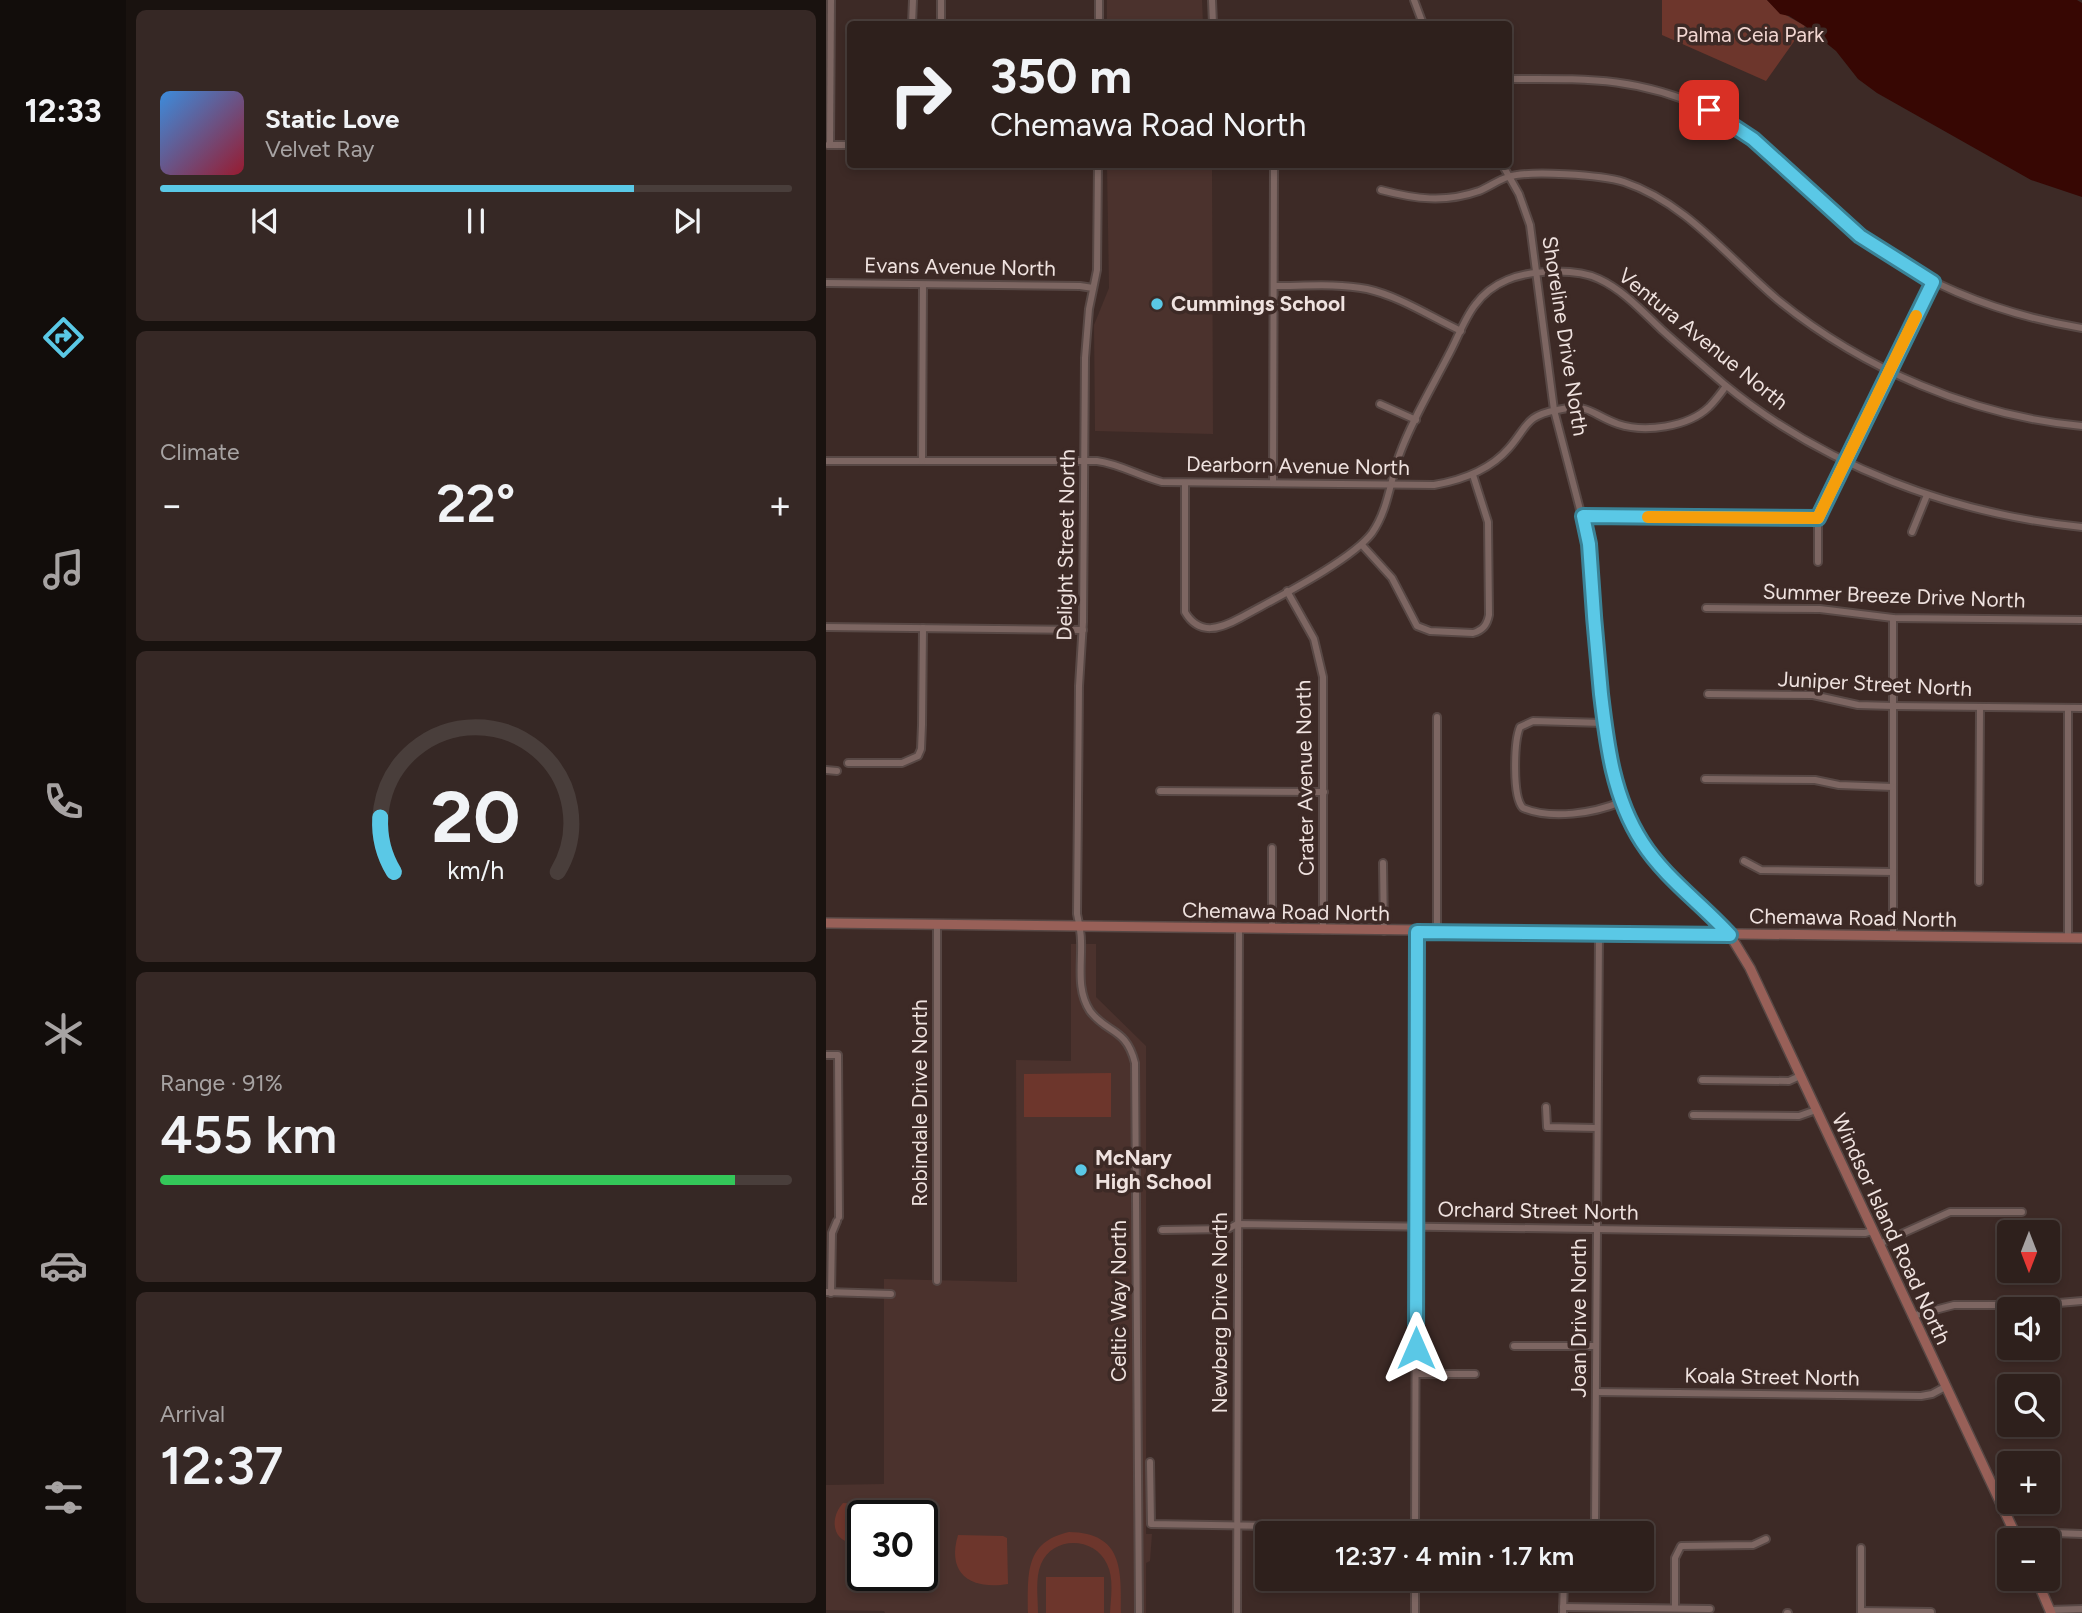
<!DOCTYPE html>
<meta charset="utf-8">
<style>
:root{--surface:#2e201c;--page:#362825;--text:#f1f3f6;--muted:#a7a3a3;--line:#493e3b;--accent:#5ac8e6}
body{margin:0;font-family:Figtree,sans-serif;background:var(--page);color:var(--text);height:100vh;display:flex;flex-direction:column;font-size:26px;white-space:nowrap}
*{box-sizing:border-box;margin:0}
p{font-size:23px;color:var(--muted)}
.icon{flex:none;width:38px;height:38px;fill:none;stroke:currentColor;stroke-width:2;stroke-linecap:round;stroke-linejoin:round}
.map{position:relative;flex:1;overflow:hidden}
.details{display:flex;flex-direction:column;gap:10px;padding:10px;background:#19120f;width:700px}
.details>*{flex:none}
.top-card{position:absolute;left:21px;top:21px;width:665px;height:147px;border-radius:7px;box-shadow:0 4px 10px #0003,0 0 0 2px var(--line);background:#2e201c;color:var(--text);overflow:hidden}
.needle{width:46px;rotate:180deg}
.fabs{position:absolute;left:1171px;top:1220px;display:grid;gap:14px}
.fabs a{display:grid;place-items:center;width:63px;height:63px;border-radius:7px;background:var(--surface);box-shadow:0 4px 10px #0003,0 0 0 2px var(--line);font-size:35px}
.speed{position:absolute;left:21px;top:1500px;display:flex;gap:14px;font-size:35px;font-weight:700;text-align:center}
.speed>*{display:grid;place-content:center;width:91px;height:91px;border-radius:50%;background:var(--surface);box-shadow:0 4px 10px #0003,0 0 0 2px var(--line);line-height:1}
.speed .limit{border:4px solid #111;border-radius:10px;background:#fff;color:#111}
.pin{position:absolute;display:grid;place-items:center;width:60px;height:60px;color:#fff;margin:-30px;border-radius:14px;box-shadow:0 4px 10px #0006}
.me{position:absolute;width:77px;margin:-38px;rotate:0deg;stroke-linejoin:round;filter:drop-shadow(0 0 5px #0008)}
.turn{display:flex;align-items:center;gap:24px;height:147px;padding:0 28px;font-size:32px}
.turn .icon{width:91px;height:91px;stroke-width:2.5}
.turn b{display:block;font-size:49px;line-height:60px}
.big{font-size:52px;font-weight:600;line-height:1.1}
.details .card{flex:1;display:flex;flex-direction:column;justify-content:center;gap:10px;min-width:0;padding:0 24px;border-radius:10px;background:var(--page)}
.details .dial{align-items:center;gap:0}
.dial svg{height:182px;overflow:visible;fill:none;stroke:var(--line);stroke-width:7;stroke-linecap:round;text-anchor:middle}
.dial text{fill:var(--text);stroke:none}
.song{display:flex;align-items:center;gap:21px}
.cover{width:84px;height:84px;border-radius:10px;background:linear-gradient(135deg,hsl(210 70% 55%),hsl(350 70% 35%))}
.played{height:7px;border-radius:4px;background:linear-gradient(90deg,var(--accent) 75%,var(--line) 75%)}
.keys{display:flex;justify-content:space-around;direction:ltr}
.heat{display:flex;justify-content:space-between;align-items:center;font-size:38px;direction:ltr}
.charge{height:10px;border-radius:5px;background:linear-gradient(90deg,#34c759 91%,var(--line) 0)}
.trip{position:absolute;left:429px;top:1521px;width:399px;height:70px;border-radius:7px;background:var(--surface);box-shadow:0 4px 10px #0003,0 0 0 2px var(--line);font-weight:600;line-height:70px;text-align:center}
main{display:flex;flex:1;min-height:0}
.tabs{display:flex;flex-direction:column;width:126px;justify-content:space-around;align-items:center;background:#120d0b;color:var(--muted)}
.tabs .icon{width:49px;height:49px}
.tabs .selected{color:var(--accent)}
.tabs b{font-size:32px;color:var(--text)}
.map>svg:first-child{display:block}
.built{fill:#4b322d;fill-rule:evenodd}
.green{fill:#6d362c}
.water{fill:#370703}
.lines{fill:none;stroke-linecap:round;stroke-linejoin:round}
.street-casing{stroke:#584845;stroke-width:10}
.secondary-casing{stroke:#584845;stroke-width:12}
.street{stroke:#7d6662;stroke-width:6}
.secondary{stroke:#986058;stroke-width:9}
.route-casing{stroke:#3a8296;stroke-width:18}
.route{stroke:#5ac8e6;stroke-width:12}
.slow{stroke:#f59e0b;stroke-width:12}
.poi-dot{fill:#5ac8e6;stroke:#3d2a26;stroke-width:2.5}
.labels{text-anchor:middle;stroke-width:7;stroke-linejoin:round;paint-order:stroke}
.park-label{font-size:21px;fill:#f1d6d1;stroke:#3d2a26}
.street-label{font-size:21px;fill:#efe2df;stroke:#3d2a26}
.poi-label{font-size:21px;font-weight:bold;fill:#efe2df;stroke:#3d2a26;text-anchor:start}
</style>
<main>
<nav class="tabs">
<b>12:33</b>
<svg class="icon selected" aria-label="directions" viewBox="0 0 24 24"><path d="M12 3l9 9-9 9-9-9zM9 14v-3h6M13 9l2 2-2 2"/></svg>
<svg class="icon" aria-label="music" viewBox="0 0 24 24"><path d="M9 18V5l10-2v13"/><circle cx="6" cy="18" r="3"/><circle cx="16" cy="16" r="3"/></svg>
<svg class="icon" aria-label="phone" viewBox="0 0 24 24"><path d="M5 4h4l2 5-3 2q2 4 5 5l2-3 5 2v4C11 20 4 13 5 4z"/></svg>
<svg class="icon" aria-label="climate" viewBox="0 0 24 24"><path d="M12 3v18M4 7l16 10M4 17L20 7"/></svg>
<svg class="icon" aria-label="car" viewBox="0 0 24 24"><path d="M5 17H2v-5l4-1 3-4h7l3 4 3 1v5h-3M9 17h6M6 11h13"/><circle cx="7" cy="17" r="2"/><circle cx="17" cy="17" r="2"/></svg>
<svg class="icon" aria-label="filters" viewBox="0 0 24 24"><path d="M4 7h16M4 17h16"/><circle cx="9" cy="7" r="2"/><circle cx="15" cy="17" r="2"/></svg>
</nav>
<section class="details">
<div class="card">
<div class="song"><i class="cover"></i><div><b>Static Love</b><p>Velvet Ray</p></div></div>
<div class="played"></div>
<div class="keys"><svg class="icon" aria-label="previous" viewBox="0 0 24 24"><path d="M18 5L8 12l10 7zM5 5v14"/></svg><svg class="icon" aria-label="pause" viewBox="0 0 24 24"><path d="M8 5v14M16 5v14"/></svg><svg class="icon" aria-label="next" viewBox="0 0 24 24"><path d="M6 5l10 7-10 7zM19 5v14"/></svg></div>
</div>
<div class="card"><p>Climate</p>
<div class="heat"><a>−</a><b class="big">22°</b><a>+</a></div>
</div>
<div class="card dial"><svg viewBox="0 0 100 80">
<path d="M14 69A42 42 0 1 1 86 69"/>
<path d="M14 69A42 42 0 0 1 8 45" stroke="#5ac8e6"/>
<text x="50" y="56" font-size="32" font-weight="700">20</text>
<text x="50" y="72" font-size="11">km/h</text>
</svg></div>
<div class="card"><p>Range · 91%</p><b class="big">455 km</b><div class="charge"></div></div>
<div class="card"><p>Arrival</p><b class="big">12:37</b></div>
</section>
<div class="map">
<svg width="1256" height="1613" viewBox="0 0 1256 1613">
<rect width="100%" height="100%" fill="#3d2a26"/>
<g class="built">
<polygon points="281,0 376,0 377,24 281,24"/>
<polygon points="281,165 386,165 387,434 269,431 268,325 283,288"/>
<path d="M245,944h25v53l50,49v488h6l-2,27 -4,2v50h-261l-1,-2 -58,-1v-125l58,-1v-205l133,3 -1,-222 55,1zM37,1516h59v59h-59z"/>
</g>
<g class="green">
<path d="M836,0h105c13,14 22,16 38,26l-39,55 -104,-46z"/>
<polygon points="285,1073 285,1117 198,1117 198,1074"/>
<path d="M17,1503l24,1 5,6v5l-9,1v26c-27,7 -37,-20 -20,-39z"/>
<path d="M243,1532c55,1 52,39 52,81h-11c1,-16 4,-35 -3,-49 -12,-27 -54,-29 -66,0 -6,14 -3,33 -3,49h-10c0,-38 -4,-71 41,-81z"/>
<path d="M132,1535l45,1 4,2 1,46c-36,6 -62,-9 -50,-49z"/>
<rect x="220" y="1577" width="58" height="36"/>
</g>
<polygon class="water" points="941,0 1251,0 1256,3 1256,197 1205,180 1051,93 1032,79 1010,51 979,26 963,16 954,14"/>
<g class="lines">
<defs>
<g id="street">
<polyline points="115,0 115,24"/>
<polyline points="386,0 387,24"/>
<polyline points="588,0 597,24"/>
<polyline points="86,24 87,0"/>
<polyline points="273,24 273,0"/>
<path d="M682,79c75,0 128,-3 199,30 54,25 94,77 138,115 67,57 152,90 237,104"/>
<polyline points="2,145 24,145"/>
<polyline points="4,145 5,0"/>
<path d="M272,164l-1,106 -8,39 -4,49 -2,264 -4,64 -2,228c2,9 4,18 4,27 1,23 -5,49 9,70 17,23 36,16 45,52l4,550"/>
<polyline points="676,164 693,194 704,225 728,410 763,544 778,723 785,765 795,802 816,842 830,861 903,933"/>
<path d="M555,190c34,9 64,13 98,1 10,-4 19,-11 29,-14 21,-7 94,-2 116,5 63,21 104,76 154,118 85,69 194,116 304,126"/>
<polyline points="0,283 254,286 267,288"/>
<path d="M448,286c31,0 63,-3 93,3 32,7 64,28 94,42"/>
<polyline points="554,404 590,420"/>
<path d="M0,461h271c23,3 42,15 65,21l272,3c29,-5 56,-15 75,-37 19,-22 16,-32 48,-38 33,-7 33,4 61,14 27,9 70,3 91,-17 6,-6 12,-14 17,-21"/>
<polyline points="96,461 97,285"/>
<path d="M359,483v129c14,24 35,17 55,6 34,-19 111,-57 132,-85 16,-23 18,-51 27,-77 12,-34 32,-67 49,-100 9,-16 16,-37 27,-51 8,-11 20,-20 32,-25 23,-10 69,-12 92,-1 24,11 43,32 63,51 20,18 41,36 62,54 101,83 229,130 358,143"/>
<polyline points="447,483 448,164"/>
<polyline points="757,516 992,518"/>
<polyline points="1086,532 1101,495"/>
<path d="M536,545l30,33 25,48 13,5 43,2c10,-3 14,-8 16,-18l-1,-93 -15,-47"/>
<polyline points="992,562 992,518 1107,282"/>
<polyline points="461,591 488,639 497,677 497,930"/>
<polyline points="880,608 994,609 1067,618 1256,620"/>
<polyline points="1067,618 1067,936"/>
<polyline points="0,627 257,630"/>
<polyline points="882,694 987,695 1032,705 1067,706 1256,708"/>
<path d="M778,723l-71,-2 -13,6c-6,14 -8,70 3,81 29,12 71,5 98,-6"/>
<polyline points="22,763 76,763 92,756 95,749 96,725 97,628"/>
<polyline points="0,770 11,771"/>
<polyline points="879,779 989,780 1013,785 1067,787"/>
<polyline points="334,791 498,792"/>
<polyline points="918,861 935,870 1067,872"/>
<polyline points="557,863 558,931"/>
<polyline points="1153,882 1154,708"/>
<polyline points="111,924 111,1281"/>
<polyline points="446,929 446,848"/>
<polyline points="611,932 611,717"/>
<polyline points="1242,938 1242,708"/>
<polyline points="0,1055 12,1055 13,1217"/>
<polyline points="876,1080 963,1081 974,1076"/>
<polyline points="720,1107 721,1127 771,1128"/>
<polyline points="867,1115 973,1116 990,1110"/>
<polyline points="336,1230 402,1229 411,1224 1039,1233 1046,1231"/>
<polyline points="1053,1244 1124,1212 1196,1212"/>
<polyline points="0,1292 65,1294"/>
<polyline points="5,1293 6,1233 11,1221"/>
<polyline points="1086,1316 1128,1305 1209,1305 1256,1301"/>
<polyline points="688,1346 770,1346"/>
<polyline points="590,1374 649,1374"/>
<polyline points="770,1392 1095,1396 1106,1394 1119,1387"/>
<polyline points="324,1462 325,1524 518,1527"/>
<polyline points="589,1533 591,931"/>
<polyline points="766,1533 769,1524 773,934"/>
<polyline points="1203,1540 1228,1533 1256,1534"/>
<polyline points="737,1607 884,1609"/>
<polyline points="849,1608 849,1558 855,1546 927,1545 940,1539"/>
<polyline points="1223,1610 1256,1609"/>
<polyline points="1035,1611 1105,1612"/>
<polyline points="411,1613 413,929"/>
<polyline points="589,1613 589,1578"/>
<polyline points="737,1613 738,1578"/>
<polyline points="961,1613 962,1613"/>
<polyline points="1035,1613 1035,1548"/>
</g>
<g id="secondary">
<polyline points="0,923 1256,938"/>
<polyline points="904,935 924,968 1192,1540"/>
<polyline points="1210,1578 1225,1613"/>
</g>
</defs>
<use href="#street" class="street-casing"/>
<use href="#secondary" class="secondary-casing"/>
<use href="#street" class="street"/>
<use href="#secondary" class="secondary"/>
</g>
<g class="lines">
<defs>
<path id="route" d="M590,1348l1,-416 313,3c-29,-32 -65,-57 -88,-93 -29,-45 -35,-97 -41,-148 -5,-50 -9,-100 -12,-150l-6,-28 235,2 115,-236 -73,-46 -107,-97 -44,-29"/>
</defs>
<use href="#route" class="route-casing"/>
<use href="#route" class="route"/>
<polyline class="slow" points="822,517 992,518 1090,316"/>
</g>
<g class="poi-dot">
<circle cx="331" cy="304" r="7"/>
<circle cx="255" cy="1170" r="7"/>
</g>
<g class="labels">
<g class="park-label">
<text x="924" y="42">Palma Ceia Park</text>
</g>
<g class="street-label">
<text transform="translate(134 267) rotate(1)" y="7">Evans Avenue North</text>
<text transform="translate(739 336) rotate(81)" y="7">Shoreline Drive North</text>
<text transform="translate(877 339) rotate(39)" y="7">Ventura Avenue North</text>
<text transform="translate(472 466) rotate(1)" y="7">Dearborn Avenue North</text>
<text transform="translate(240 545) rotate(-89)" y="7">Delight Street North</text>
<text transform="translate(1068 596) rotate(2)" y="7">Summer Breeze Drive North</text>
<text transform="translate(1049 684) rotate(3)" y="7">Juniper Street North</text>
<text transform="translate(479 778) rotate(-91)" y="7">Crater Avenue North</text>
<text transform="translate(460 912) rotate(1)" y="7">Chemawa Road North</text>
<text transform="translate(1027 918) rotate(1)" y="7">Chemawa Road North</text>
<text transform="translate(94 1103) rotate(-90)" y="7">Robindale Drive North</text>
<text transform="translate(712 1211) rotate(1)" y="7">Orchard Street North</text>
<text transform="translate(1065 1229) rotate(65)" y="7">Windsor Island Road North</text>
<text transform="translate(293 1301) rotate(-90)" y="7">Celtic Way North</text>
<text transform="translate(394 1313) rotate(-90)" y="7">Newberg Drive North</text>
<text transform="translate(753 1318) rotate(-90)" y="7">Joan Drive North</text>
<text transform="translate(946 1377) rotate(1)" y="7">Koala Street North</text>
</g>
<g class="poi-label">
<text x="345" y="311">Cummings School</text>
<text x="269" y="1165">McNary<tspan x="269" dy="24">High School</tspan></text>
</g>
</g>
</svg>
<div class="fabs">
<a><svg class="needle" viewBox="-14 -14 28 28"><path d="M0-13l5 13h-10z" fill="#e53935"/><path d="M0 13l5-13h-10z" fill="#a7a3a3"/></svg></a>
<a><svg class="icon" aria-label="sound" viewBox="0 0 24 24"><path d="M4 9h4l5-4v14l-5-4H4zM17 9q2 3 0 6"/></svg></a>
<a><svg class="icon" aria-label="search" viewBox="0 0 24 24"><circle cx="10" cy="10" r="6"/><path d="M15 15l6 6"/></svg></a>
<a>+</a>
<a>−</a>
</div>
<div class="speed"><div class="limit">30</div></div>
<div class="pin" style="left:883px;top:110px;background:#d93025"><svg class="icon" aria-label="arrive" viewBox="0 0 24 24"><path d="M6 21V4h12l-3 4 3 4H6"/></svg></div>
<svg class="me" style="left:590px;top:1348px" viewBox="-20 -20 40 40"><path d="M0-17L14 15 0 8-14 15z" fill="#5ac8e6" stroke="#fff" stroke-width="4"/></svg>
<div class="trip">12:37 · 4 min · 1.7 km</div>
<div class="top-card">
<div class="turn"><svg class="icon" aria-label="right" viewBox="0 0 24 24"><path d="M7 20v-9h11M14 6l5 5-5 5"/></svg><div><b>350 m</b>Chemawa Road North</div></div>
</div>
</div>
</main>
